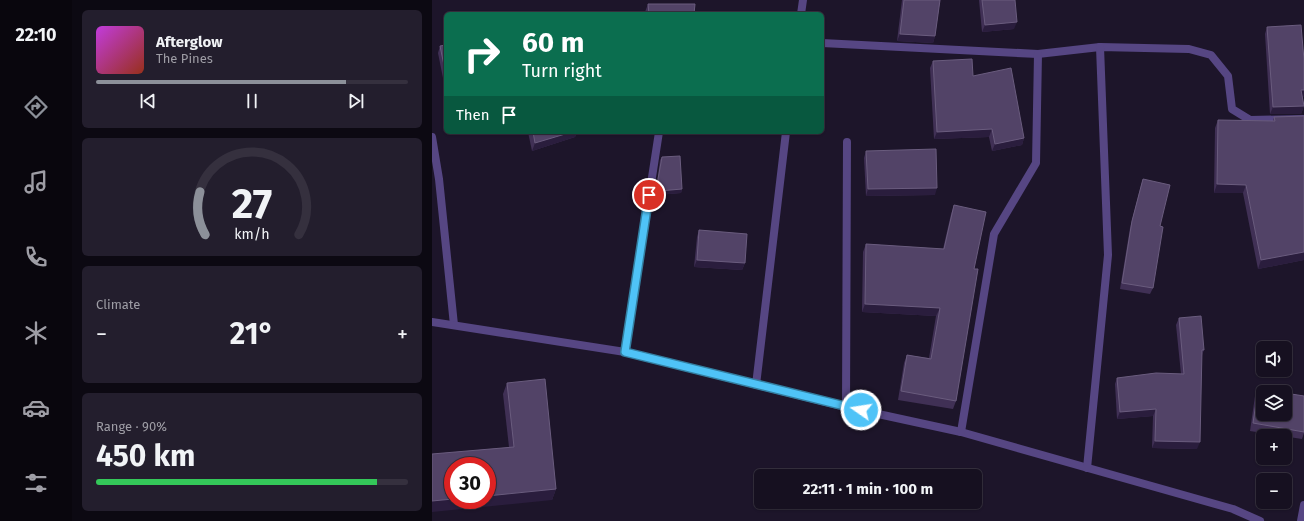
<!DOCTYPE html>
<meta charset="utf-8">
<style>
:root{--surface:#161020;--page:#231e2d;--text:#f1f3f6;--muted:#9e9da5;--line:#35303e;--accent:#8c9099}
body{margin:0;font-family:"Fira Sans",sans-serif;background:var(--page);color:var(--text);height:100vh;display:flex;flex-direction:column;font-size:15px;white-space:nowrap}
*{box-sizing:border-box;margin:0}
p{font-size:13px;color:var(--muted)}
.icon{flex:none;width:22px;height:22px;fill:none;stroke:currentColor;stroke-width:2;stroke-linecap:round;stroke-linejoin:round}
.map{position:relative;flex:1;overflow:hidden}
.sheet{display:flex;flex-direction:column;gap:10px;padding:10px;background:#0c0912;width:360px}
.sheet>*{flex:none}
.top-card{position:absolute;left:12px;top:12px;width:380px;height:122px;border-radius:6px;box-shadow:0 1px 3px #0004,0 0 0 1px var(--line);background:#0b6e4f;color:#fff;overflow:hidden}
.buttons{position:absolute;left:824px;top:341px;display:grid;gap:8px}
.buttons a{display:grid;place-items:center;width:36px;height:36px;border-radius:6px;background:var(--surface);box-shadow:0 1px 3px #0004,0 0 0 1px var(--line);font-size:20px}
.speed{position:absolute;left:12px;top:457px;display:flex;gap:8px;font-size:20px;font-weight:700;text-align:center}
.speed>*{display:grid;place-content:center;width:52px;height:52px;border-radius:50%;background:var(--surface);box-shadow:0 1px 3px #0004,0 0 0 1px var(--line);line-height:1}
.speed .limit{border:6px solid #d22;background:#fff;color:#111}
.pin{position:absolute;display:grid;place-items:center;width:34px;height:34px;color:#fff;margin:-17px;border:2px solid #fff;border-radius:50%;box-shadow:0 1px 4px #0007}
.me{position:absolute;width:44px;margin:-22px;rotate:283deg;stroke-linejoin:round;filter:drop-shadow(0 0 3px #0008)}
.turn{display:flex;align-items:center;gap:14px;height:84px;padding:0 12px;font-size:18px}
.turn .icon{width:52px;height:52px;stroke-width:2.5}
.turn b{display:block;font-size:28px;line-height:34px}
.then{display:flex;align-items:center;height:38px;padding:0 12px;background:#0003;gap:8px;font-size:15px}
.big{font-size:30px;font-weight:700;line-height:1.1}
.sheet .widget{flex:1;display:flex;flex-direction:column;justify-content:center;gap:6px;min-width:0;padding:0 14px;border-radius:6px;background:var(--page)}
.sheet .dial{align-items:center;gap:0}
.dial svg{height:104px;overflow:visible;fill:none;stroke:var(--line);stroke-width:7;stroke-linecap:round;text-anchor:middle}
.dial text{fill:var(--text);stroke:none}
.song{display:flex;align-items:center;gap:12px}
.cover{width:48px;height:48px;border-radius:6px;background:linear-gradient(135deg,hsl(290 70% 55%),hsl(10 70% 35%))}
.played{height:4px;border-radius:2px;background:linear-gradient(90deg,var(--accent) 80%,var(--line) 80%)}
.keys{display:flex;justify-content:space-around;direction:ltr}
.heat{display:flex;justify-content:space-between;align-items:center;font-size:22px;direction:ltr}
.charge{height:6px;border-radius:3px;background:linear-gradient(90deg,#34c759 90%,var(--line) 0)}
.trip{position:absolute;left:322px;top:469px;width:228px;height:40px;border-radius:6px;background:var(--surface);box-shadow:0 1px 3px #0004,0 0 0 1px var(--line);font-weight:700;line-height:40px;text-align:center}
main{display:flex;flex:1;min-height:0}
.tabs{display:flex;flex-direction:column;width:72px;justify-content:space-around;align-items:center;background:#09060d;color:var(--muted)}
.tabs .icon{width:28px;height:28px}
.tabs .current{color:var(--accent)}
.tabs b{font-size:18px;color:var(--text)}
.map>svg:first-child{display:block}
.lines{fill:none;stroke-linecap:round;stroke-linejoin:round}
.street{stroke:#564683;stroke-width:8}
.wall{fill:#403055}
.shaded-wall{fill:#2a1d3d}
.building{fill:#524367;stroke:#6a5c7e}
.route-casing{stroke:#337fa1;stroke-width:10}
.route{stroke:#4fc3f7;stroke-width:7}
</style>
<main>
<nav class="tabs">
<b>22:10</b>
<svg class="icon current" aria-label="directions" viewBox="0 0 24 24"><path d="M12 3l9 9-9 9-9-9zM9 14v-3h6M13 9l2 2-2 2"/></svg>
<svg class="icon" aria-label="music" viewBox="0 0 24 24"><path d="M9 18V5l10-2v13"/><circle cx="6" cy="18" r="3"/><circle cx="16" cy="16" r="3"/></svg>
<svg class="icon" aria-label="phone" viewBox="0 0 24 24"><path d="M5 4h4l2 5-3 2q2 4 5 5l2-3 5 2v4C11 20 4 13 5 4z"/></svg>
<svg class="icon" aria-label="climate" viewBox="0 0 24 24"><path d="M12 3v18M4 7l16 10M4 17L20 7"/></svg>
<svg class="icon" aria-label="car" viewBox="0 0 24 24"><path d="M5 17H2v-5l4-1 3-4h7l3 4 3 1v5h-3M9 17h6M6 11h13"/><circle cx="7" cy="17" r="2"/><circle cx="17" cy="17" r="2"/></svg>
<svg class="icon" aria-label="filters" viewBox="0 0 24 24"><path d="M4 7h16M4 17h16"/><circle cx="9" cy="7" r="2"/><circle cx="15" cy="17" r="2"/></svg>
</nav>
<section class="sheet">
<div class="widget">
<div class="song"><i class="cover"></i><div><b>Afterglow</b><p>The Pines</p></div></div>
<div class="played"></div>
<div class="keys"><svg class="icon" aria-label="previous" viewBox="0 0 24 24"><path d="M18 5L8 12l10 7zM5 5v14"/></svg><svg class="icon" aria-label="pause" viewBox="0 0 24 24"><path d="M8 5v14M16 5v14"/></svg><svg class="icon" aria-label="next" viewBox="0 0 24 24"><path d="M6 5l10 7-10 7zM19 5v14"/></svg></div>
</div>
<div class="widget dial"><svg viewBox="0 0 100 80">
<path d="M14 69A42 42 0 1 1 86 69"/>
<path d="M14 69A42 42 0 0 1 10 36" stroke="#8c9099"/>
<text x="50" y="56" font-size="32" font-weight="700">27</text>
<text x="50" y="72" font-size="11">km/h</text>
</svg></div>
<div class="widget"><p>Climate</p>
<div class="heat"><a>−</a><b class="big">21°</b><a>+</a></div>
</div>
<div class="widget"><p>Range · 90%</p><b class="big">450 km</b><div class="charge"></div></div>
</section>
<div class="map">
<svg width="872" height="521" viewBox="0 0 872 521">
<rect width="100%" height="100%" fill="#1d152a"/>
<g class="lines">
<g class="street">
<polyline points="369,14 371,0"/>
<polyline points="390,43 606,54 668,47 757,49 779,55 796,76 800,109 818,120 872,119"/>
<polyline points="0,137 7,179 22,325"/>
<polyline points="0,322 193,352 414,407 529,432 801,509 828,521"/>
<polyline points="193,352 227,132"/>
<polyline points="324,385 354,132"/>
<polyline points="414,407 415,142"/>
<polyline points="529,432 562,234 604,163 606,54"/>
<polyline points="655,468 676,255 668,47"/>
<polyline points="869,521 872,505"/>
</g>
</g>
<g class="wall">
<polygon points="470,0 508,0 503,36 501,43 465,41"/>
<polygon points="547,0 583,0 582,29 550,32"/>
<polygon points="216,4 262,14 213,14 213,12"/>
<polygon points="835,27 872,97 870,97 872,106 869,114 838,114 833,34"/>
<polygon points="14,45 14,93 6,53 8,46"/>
<polygon points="501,61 541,76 592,138 590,145 560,151 557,137 502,139 498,68"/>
<polygon points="842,117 872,260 826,269 811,193 782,193 783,128 786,120 841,121"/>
<polygon points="96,132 145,132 143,137 100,151"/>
<polygon points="434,151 503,195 434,196 432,158"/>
<polygon points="230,157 250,189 249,193 225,195 225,183 228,160"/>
<polygon points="711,179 728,226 721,288 718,294 688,289 698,228 709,185"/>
<polygon points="522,205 542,269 524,401 521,409 466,400 472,363 475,355 497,358 504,316 430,312 431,252 434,244 511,249 519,214"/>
<polygon points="267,230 313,263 310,270 262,267 265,237"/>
<polygon points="747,318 772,350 769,356 765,449 720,448 721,416 685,419 683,384 685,378 749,374 744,325"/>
<polygon points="75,383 124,489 120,500 77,447 71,394"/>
<polygon points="826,389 872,396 872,433 870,439 818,431 823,396"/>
</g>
<g class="shaded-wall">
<polygon points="585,22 582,29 550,32 553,25"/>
<polygon points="468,34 503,36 501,43 465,41"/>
<polygon points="869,90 872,90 872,97 866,98"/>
<polygon points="872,106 869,114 838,114 841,107"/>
<polygon points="560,129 557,137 502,139 505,132"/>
<polygon points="140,132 145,132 143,137 100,151 103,143"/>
<polygon points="592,138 590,145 560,151 563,144"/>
<polygon points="785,184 814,185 811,193 782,193"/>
<polygon points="505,188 503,195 434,196 436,189"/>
<polygon points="250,189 249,193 225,195 227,191"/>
<polygon points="872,252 872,260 826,269 829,260"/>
<polygon points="265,260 313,263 310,270 262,267"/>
<polygon points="433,304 508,308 504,316 430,312"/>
<polygon points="770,350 772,350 770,356 767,357"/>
<polygon points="724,409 721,416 685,419 688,412"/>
<polygon points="723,441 768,442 765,449 720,448"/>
<polygon points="124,489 120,500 0,512 0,501 21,499 21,500 55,500 55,496"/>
</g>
<g class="building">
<polygon points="472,0 508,0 503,36 468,34"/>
<polygon points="550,0 583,0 585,22 553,25"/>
<polygon points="216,4 263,4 262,14 217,14"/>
<polygon points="869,25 872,60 872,90 869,90 872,106 841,107 835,27"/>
<polygon points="14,45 14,75 8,46"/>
<polygon points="540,59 541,76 579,68 592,138 563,144 560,129 505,132 501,61"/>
<polygon points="872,116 872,252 829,260 814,185 785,184 786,120 843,121 842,117"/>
<polygon points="101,132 140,132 103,143"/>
<polygon points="504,149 505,188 436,189 434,151"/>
<polygon points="248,156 250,189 227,191 226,179 230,157"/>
<polygon points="711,179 738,185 728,226 731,227 721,288 690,283 700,221"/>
<polygon points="522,205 554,212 542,269 546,269 524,401 469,391 475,355 499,359 508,308 433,304 434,244 512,249"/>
<polygon points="267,230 315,234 313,263 265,260"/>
<polygon points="769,316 772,350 770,350 768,442 723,441 724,409 688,412 685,378 724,373 752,374 747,318"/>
<polygon points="113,379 124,489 55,496 55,466 21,466 21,499 0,501 0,454 82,447 75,383"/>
<polygon points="826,389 847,392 831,392 831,414 853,414 853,393 872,396 872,432 821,423"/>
</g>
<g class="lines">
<defs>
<polyline id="route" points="217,195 193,352 429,410"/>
</defs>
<use href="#route" class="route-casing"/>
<use href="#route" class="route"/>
</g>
</svg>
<div class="buttons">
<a><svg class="icon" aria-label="sound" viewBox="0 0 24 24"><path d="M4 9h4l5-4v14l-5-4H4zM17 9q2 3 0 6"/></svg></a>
<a><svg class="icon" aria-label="layers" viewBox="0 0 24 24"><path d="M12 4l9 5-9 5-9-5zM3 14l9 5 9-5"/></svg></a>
<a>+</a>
<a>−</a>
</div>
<div class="speed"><div class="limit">30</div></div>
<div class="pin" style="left:217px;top:195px;background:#d93025"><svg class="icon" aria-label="arrive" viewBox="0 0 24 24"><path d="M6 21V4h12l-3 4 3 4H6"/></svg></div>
<svg class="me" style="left:429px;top:410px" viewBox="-20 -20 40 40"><circle r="17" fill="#4fc3f7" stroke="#fff" stroke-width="3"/><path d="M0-11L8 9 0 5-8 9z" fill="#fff"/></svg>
<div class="trip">22:11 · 1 min · 100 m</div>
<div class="top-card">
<div class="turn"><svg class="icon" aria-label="right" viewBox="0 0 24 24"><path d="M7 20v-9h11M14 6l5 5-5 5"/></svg><div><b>60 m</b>Turn right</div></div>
<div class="then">Then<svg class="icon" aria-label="arrive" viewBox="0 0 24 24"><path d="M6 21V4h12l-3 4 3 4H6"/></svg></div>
</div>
</div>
</main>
